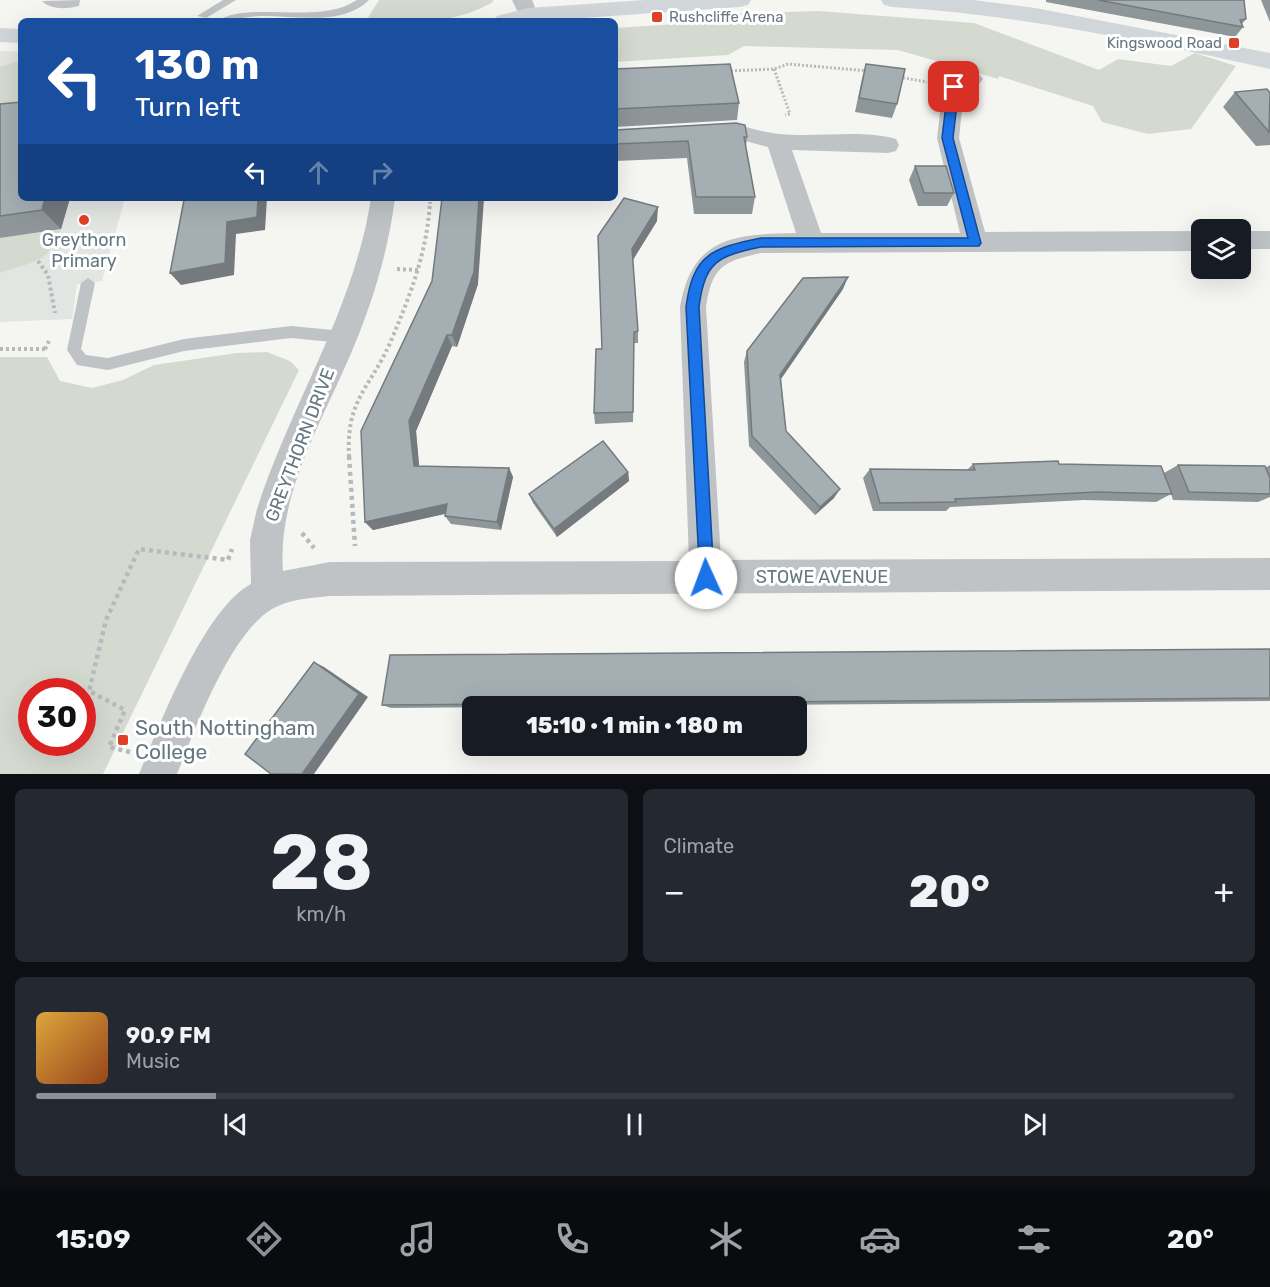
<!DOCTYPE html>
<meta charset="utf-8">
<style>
:root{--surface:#171b24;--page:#242831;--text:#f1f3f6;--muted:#9ea1a6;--line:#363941;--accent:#8c9099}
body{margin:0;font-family:Rubik,sans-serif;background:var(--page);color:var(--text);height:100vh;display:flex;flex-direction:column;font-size:22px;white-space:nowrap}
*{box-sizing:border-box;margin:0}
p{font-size:20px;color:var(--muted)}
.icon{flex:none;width:33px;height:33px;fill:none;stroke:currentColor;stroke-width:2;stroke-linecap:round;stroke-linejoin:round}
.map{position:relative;height:774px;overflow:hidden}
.panel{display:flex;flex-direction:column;gap:15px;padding:15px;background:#0d0f14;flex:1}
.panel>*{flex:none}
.top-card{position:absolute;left:18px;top:18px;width:600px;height:183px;border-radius:9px;box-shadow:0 6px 24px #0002;background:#1a4fa0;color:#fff;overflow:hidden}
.tools{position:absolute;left:1191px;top:219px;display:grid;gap:12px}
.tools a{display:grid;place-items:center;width:60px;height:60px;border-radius:9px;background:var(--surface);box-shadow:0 6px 24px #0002;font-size:30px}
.speed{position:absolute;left:18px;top:678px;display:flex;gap:12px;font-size:30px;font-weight:700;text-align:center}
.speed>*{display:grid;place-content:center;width:78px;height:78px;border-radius:50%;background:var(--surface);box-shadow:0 6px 24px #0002;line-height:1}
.speed .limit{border:9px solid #d22;background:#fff;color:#111}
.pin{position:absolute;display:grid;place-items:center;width:51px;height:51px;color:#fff;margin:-26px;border-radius:12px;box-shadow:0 3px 9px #0006}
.me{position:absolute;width:66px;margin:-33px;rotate:358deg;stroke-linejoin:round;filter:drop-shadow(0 0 4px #0008)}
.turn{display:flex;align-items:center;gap:21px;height:126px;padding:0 18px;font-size:27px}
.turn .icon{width:78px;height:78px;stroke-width:2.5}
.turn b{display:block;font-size:42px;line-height:51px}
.lanes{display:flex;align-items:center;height:57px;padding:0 18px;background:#0003;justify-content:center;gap:30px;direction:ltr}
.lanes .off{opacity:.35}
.big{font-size:45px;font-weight:800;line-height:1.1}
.panel .tile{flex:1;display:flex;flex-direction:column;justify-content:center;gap:9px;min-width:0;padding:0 21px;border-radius:9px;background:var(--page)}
.panel .dial{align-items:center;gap:0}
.dial b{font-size:78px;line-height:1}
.song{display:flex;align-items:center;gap:18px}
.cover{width:72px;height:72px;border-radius:9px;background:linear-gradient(135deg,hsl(40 70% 55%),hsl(20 70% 35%))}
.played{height:6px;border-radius:3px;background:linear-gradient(90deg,var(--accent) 15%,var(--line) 15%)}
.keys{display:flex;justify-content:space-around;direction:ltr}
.heat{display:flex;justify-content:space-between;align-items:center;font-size:33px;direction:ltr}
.panel .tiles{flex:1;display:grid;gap:15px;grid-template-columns:1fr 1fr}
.tile:last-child{grid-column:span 2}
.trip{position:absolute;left:462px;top:696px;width:345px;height:60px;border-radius:9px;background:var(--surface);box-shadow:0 6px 24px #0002;font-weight:800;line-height:60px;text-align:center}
.tab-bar{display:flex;height:96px;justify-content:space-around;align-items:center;background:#090b0e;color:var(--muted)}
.tab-bar .icon{width:42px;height:42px}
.tab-bar .current{color:var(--accent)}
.tab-bar b{font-size:27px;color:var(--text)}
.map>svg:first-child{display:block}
.built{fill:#e3e5e3}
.green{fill:#d5dad1;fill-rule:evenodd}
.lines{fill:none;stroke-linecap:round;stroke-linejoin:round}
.path-far2{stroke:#b7babc;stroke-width:3;stroke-dasharray:2 2;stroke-linecap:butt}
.path-far1{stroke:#b7babc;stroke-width:4;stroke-dasharray:3 3;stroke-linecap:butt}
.path{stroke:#b7babc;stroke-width:4.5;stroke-dasharray:4 4;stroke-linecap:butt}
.lane{fill:#bfc3c6;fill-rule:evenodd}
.street{fill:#bfc3c6;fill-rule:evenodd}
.secondary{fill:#d1d6da;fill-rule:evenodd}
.wall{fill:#8e969a}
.shaded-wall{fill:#747a7d}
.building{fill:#a5afb3;stroke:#747a7d;stroke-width:1.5}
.route{fill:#1a73e8;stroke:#114b97;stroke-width:1.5}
.poi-dot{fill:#e04027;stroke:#fff;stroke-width:2}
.labels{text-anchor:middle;stroke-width:6;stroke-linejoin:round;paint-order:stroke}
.far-poi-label{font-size:15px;fill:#657882;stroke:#fff;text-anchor:start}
.poi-label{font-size:18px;fill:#657882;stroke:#fff}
.street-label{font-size:18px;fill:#657882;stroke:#fff}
.near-poi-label{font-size:21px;fill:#657882;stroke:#fff;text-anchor:start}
</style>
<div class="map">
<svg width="1270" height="774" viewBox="0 0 1270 774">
<rect width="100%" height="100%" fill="#f5f5f2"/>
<polygon class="built" points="0,51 21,52 21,198 125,198 102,281 77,284 72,319 0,322"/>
<g class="green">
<path d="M379,0h114v2c-42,24 -80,19 -127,19z"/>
<polygon points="818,11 974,23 1099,70 1118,59 1171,66 1195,53 1236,66 1191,129 1148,134 1102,122 1093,106 999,76 998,79 898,50 744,46 728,55 615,62 615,28 694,23 718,14"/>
<polygon points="15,62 21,63 21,121 0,124 0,67"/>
<path d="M61,229c-14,36 -28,32 -61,44v-35z"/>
<path d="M267,352l23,9 9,9 -196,404h-103v-417h47l13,24 32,7 31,-8 31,-15 83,-12zM32,692h50v50h-50z"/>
</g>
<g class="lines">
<g class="path-far2">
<polyline points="774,69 790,114 785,115"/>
<polyline points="727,71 774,69 788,64 869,71"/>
<polyline points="899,77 927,82"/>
<polyline points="430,204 430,198"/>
</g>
<g class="path-far1">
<polyline points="38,261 48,275 55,313"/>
<polyline points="397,269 418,270"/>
<polyline points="0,349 47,349"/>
<polyline points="45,349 49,341"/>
<path d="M349,457c-3,-58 20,-67 41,-114 20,-47 37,-90 40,-141"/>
</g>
<g class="path">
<polyline points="349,456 355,546"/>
<polyline points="302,533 314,548"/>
<polyline points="130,752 109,747 125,710 89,691 106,620 139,549 228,560 232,549"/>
</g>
<g class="lane">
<polygon points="223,0 236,0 206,18 197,16"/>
<path d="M357,0h12c-27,27 -75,15 -109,16 -15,1 -28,5 -42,5 32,-21 100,5 139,-21z"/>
<polygon points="88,278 95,283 81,349 86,355 108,358 184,339 291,326 343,331 348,333 350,337 348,341 343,343 291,338 184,351 108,370 77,365 67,350 81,283"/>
</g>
<g class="street">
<path d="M80,0l-1,6c-11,3 -29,4 -37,-5z"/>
<polygon points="512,0 532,0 538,15 535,19 521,19"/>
<path d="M972,72l7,2 4,5 -4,5 -15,7 -5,47 26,94 217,-1v20l-441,2c-38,8 -49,14 -55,54l15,253 549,-2v32l-940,6c-19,2 -41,3 -58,13 -42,25 -77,120 -95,165h-38c21,-50 65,-165 112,-190l-1,-44 7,-31c34,-106 97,-199 114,-311h24c-7,54 -22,103 -43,153 -29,69 -75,143 -69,220l47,-9 359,-1 -9,-254c12,-70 54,-73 116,-74l-28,-86 -34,-9 -24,2 -8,-3 -3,-5 3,-5c32,-9 48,4 78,7 37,4 80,-5 116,5l3,6 -3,6 -8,2 -96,-3 29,83h139l-23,-95 6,-51 3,-5z"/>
<rect x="1240" y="231" width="30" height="18"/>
</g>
<g class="secondary">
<polygon points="645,0 751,0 748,5 740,7 539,21 494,21 497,16 528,8"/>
<path d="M881,0h92l62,8 235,45v16c-125,-28 -250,-54 -378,-62l-8,-2z"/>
<polygon points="0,28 21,29 21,43 0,42"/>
</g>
</g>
<g class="wall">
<polygon points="1046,0 1244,0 1246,19 1242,24 1243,27 1235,37 1046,2"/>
<polygon points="1261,0 1270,0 1270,22"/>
<polygon points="866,64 897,104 892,118 855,112 862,79"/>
<polygon points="615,69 739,103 737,120 615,127"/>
<polygon points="1235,92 1270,93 1270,145 1256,146 1223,107"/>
<polygon points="0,104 21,198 70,198 61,229 0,238"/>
<polygon points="747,137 746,147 755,197 752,214 694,214 687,158 615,161 615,144"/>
<polygon points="915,166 954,193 947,206 918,206 909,180"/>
<polygon points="657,221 633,260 638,331 638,343 634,343 633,422 595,424 594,413 602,349 598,236"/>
<polygon points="432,281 478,284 457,347 452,346 416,431 419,466 509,468 513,477 501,530 451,524 445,516 445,514 373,530 365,522"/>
<polygon points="843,289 781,379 786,431 834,498 815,515 749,446 744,362 747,351"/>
<polygon points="973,464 1059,464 1164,473 1178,465 1265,468 1270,465 1270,497 1258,502 1173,500 1171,494 1156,502 1084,500 950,507 946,511 873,511 863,478 870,469 967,470"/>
<polygon points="628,472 629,481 557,537 533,503 529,494"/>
<polygon points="1270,649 1270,701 391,708 382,705"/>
</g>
<g class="shaded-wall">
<polygon points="45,198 70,198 61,229 42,210"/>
<polygon points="258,198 267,198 265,230 236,234 234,275 181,285 170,273 227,222"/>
<polygon points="479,198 484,198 478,284 457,347 452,335"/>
<polygon points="658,207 657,221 632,261 632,249"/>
<polygon points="848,277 843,289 776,386 780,375"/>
<polygon points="447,335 452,346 416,431 420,475 414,466 409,421"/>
<polygon points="509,468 513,477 501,530 497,522"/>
<polygon points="628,472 629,481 557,537 554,529"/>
<polygon points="840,489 834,498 815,515 820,507"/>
<polygon points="447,504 452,512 373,530 365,522"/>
<polygon points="314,662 324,667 368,697 314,774 302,774"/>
</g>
<g class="building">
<polygon points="1098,0 1244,0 1246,19 1240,20 1243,27"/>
<polygon points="730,64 739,103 615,109 615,69"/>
<polygon points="866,64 905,69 897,104 859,98"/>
<polygon points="1267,89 1270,93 1269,132 1235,92"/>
<polygon points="21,102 21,198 45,198 42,210 0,216 0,104"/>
<polygon points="736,123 745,125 747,137 744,137 755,197 696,197 688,141 615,144 615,130"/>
<polygon points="915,166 946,166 954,193 924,193"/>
<polygon points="187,198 258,198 257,217 227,222 225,263 170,273 184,200 186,200"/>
<polygon points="442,198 479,198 474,272 452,335 447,335 409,421 414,466 509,468 497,522 445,516 447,504 365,522 361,431 432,281"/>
<polygon points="624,198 658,207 632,249 638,331 634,332 633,412 594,413 596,349 602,349 598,236"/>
<polygon points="848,277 780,375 786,431 840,489 820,507 752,436 747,351 803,278"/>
<polygon points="603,441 628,472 554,529 529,494"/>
<polygon points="1058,461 1059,464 1161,466 1172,494 1097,492 955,499 956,502 880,503 870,469 975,470 973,464"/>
<polygon points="1178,465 1265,466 1270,478 1270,494 1189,492"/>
<polygon points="1270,649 1270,698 382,705 390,655"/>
<polygon points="314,662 359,694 302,774 271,774 245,754"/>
</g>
<path class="route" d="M954,84l5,3 -6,51 28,105 -2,3 -218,1c-43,9 -56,14 -62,60l15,271 -3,5 -5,3 -6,-3 -14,-276c7,-53 26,-59 75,-69h207l-26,-100 6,-51z"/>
<g class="poi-dot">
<rect x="651" y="11" width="12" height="12" rx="3"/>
<rect x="1228" y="37" width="12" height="12" rx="3"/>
<circle cx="84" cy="220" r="6"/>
<rect x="117" y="734" width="12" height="12" rx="3"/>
</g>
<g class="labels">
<g class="far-poi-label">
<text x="669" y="22">Rushcliffe Arena</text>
<text x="1222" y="48" text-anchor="end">Kingswood Road</text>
</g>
<g class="poi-label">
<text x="84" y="246">Greythorn<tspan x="84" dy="21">Primary</tspan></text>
</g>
<g class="street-label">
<text transform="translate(300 445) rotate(-69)" y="6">GREYTHORN DRIVE</text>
<text x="822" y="583">STOWE AVENUE</text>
</g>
<g class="near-poi-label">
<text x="135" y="735">South Nottingham<tspan x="135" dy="24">College</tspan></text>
</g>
</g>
</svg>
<div class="tools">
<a><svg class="icon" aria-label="layers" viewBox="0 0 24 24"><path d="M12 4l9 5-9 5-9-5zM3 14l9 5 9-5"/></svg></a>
</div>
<div class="speed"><div class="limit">30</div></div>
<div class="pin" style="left:954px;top:87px;background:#d93025"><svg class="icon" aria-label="arrive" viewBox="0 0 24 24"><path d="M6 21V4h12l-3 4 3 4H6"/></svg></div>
<svg class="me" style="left:706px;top:578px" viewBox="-20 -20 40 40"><circle r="19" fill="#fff"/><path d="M0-13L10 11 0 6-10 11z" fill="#1a73e8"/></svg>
<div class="trip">15:10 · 1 min · 180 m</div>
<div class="top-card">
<div class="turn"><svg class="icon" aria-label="left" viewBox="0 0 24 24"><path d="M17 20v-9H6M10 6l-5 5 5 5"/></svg><div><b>130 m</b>Turn left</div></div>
<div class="lanes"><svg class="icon" aria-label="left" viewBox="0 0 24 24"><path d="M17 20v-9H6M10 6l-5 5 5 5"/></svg><svg class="icon off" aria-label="ahead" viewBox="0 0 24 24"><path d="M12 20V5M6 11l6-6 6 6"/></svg><svg class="icon off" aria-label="right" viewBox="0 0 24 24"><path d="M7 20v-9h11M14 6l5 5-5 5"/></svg></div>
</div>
</div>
<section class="panel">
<div class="tiles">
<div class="tile dial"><b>28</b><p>km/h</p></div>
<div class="tile"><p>Climate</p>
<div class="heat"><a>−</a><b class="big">20°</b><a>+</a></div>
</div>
<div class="tile">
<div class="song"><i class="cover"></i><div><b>90.9 FM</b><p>Music</p></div></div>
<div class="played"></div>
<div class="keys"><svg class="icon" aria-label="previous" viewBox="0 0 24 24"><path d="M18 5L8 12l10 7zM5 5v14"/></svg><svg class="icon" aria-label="pause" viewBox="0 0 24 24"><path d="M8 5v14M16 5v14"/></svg><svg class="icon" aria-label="next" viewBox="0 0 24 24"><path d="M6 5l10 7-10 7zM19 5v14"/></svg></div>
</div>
</div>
</section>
<nav class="tab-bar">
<b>15:09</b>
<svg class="icon current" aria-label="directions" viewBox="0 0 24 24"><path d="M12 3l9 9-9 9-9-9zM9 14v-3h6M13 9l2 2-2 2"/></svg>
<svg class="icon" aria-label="music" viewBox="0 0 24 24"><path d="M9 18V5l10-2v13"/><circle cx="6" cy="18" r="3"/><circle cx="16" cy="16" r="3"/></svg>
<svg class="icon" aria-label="phone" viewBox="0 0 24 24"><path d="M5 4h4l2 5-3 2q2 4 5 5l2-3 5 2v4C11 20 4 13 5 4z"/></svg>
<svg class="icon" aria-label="climate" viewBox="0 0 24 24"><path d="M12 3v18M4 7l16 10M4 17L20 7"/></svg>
<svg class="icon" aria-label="car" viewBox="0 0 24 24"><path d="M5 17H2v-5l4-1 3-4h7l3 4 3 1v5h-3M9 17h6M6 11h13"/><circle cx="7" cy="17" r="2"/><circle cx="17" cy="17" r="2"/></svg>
<svg class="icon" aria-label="filters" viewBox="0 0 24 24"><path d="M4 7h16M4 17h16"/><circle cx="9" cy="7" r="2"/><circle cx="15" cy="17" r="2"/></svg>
<b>20°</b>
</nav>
